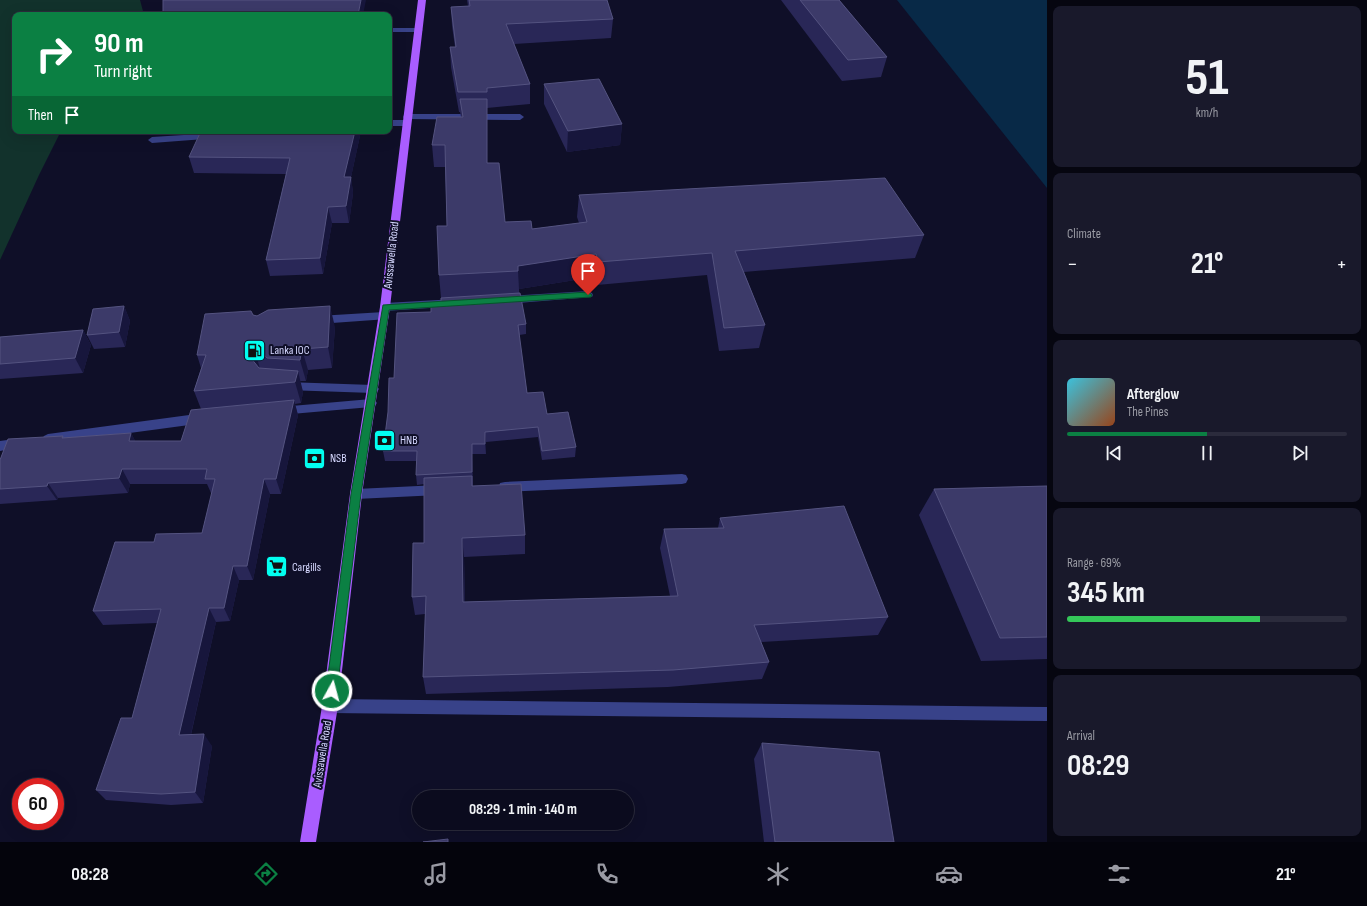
<!DOCTYPE html>
<meta charset="utf-8">
<style>
:root{--surface:#0b0b1e;--page:#19192b;--text:#f1f3f6;--muted:#9a9ba4;--line:#2b2b3c;--accent:#0b8043}
body{margin:0;font-family:"Sofia Sans Condensed",sans-serif;background:var(--page);color:var(--text);height:100vh;display:flex;flex-direction:column;font-size:15px;white-space:nowrap}
*{box-sizing:border-box;margin:0}
p{font-size:13px;color:var(--muted)}
.icon{flex:none;width:22px;height:22px;fill:none;stroke:currentColor;stroke-width:2;stroke-linecap:round;stroke-linejoin:round}
.map{position:relative;flex:1;overflow:hidden}
.details{display:flex;flex-direction:column;gap:6px;padding:6px;background:#060610;width:320px}
.details>*{flex:none}
.guide{position:absolute;left:12px;top:12px;width:380px;height:122px;border-radius:8px;box-shadow:0 4px 16px #0002,0 0 0 1px var(--line);background:#0b8043;color:#fff;overflow:hidden}
.speed{position:absolute;left:12px;top:778px;display:flex;gap:8px;font-size:20px;font-weight:700;text-align:center}
.speed>*{display:grid;place-content:center;width:52px;height:52px;border-radius:50%;background:var(--surface);box-shadow:0 4px 16px #0002,0 0 0 1px var(--line);line-height:1}
.speed .limit{border:6px solid #d22;background:#fff;color:#111}
.pin{position:absolute;display:grid;place-items:center;width:34px;height:34px;color:#fff;margin:-41px -17px;border-radius:50% 50% 50% 0;rotate:-45deg;box-shadow:0 0 4px #0007}
.pin .icon{rotate:45deg}
.me{position:absolute;width:44px;margin:-22px;rotate:7deg;stroke-linejoin:round;filter:drop-shadow(0 0 3px #0008)}
.turn{display:flex;align-items:center;gap:14px;height:84px;padding:0 16px;font-size:18px}
.turn .icon{width:52px;height:52px;stroke-width:2.5}
.turn b{display:block;font-size:28px;line-height:34px}
.then{display:flex;align-items:center;height:38px;padding:0 16px;background:#0003;gap:8px;font-size:15px}
.big{font-size:30px;font-weight:700;line-height:1.1}
.details .card{flex:1;display:flex;flex-direction:column;justify-content:center;gap:6px;min-width:0;padding:0 14px;border-radius:8px;background:var(--page)}
.details .dial{align-items:center;gap:0}
.dial b{font-size:52px;line-height:1}
.song{display:flex;align-items:center;gap:12px}
.cover{width:48px;height:48px;border-radius:6px;background:linear-gradient(135deg,hsl(190 70% 55%),hsl(20 70% 35%))}
.played{height:4px;border-radius:2px;background:linear-gradient(90deg,var(--accent) 50%,var(--line) 50%)}
.keys{display:flex;justify-content:space-around;direction:ltr}
.heat{display:flex;justify-content:space-between;align-items:center;font-size:22px;direction:ltr}
.charge{height:6px;border-radius:3px;background:linear-gradient(90deg,#34c759 69%,var(--line) 0)}
.trip{position:absolute;left:412px;top:790px;width:222px;height:40px;border-radius:20px;background:var(--surface);box-shadow:0 4px 16px #0002,0 0 0 1px var(--line);font-weight:700;line-height:40px;text-align:center}
.tab-bar{display:flex;height:64px;justify-content:space-around;align-items:center;background:#04040c;color:var(--muted)}
.tab-bar .icon{width:28px;height:28px}
.tab-bar .selected{color:var(--accent)}
.tab-bar b{font-size:18px;color:var(--text)}
main{display:flex;flex:1;min-height:0}
.map>svg:first-child{display:block}
.green{fill:#12322c}
.water{fill:#082947}
.lines{fill:none;stroke-linecap:round;stroke-linejoin:round}
.minor{fill:#384289;fill-rule:evenodd}
.major{fill:#a95dff;fill-rule:evenodd}
.wall{fill:#292757}
.shaded-wall{fill:#17163c}
.building{fill:#3c3a69;stroke:#545380}
.route{fill:#0b8043;stroke:#07532c}
.labels{text-anchor:middle;stroke-width:4;stroke-linejoin:round;paint-order:stroke}
.street-label{font-size:12px;fill:#d6d8ff;stroke:#0f0f28}
.poi-label{font-size:12px;fill:#d6d8ff;stroke:#0f0f28;text-anchor:start}
</style>
<main>
<div class="map">
<svg width="1047" height="842" viewBox="0 0 1047 842">
<rect width="100%" height="100%" fill="#0f0f28"/>
<polygon class="green" points="0,0 140,0 144,15 15,15 15,131 61,131 39,175 0,260"/>
<polygon class="water" points="897,0 1047,0 1047,188 1039,178"/>
<g class="lines">
<g class="minor">
<polygon points="389,28 419,28 423,30 419,32 389,32"/>
<polygon points="407,114 520,114 524,117 520,120 404,119 403,117 404,115"/>
<polygon points="389,120 406,120 410,123 406,126 389,126"/>
<polygon points="215,133 219,136 218,138 152,143 148,140 152,137"/>
<polygon points="588,291 592,293 593,295 592,297 506,304 502,303 501,300 502,297 506,296"/>
<polygon points="456,299 460,300 461,303 460,306 385,311 381,310 380,307 381,304 385,303"/>
<polygon points="384,312 388,313 389,316 388,319 318,324 314,323 313,320 314,317 318,316"/>
<polygon points="286,382 373,385 377,386 379,389 377,392 373,393 286,390 282,389 280,386 282,383"/>
<polygon points="371,399 375,400 377,403 375,406 371,407 280,415 276,414 274,411 276,408 280,407"/>
<polygon points="204,413 208,415 210,418 208,421 204,423 48,444 44,442 42,439 44,436 48,434"/>
<polygon points="22,438 26,440 28,443 26,446 0,451 0,441"/>
<polygon points="682,474 686,475 688,479 686,483 682,484 505,492 500,491 499,487 500,483 505,482"/>
<polygon points="439,485 444,486 445,490 444,494 439,495 356,499 351,498 350,494 351,490 356,489"/>
<polygon points="330,699 1047,707 1047,721 330,713 325,711 322,706 325,701"/>
</g>
<polygon class="major" points="418,0 426,0 390,307 362,494 338,706 316,842 300,842 322,706 350,494 380,307"/>
</g>
<g class="wall">
<polygon points="467,0 607,0 613,19 611,38 514,44 530,84 530,104 487,108 487,163 505,222 532,229 579,223 577,217 579,195 924,235 915,258 744,272 765,325 759,348 719,351 707,275 597,285 594,277 519,289 519,293 526,324 526,334 519,335 527,393 547,414 576,447 575,457 542,460 538,437 486,442 486,454 472,454 473,486 525,535 525,554 464,557 465,602 670,596 660,548 664,529 718,528 720,518 888,617 878,635 761,642 769,662 762,679 668,687 426,694 423,677 425,614 415,615 412,597 424,543 424,484 417,485 416,475 417,461 385,461 383,451 394,378 431,312 441,304 441,298 439,275 447,226 445,167 434,167 432,145 461,117 460,112 459,112 451,67 450,47 455,47 452,26 451,7 468,6"/>
<polygon points="781,0 839,0 887,57 881,77 842,81"/>
<polygon points="544,84 622,124 620,145 567,152 544,104"/>
<polygon points="293,131 361,131 351,177 353,193 349,223 332,223 323,274 270,276 266,260 286,174 194,173 189,157 292,132"/>
<polygon points="124,306 130,321 125,347 94,349 87,335"/>
<polygon points="253,315 335,327 332,368 308,370 306,381 300,381 303,392 301,403 295,404 298,415 281,494 270,494 253,580 239,580 230,621 216,622 191,735 212,746 203,803 171,805 106,800 96,790 132,718 157,623 103,625 93,611 154,542 202,533 212,493 211,493 207,484 130,484 128,493 58,498 57,500 0,504 0,460 64,438 131,433 135,441 181,441 201,409 194,391 201,368 197,355"/>
<polygon points="83,330 91,345 83,373 0,379 0,337"/>
<polygon points="1047,486 1047,659 981,661 919,515 934,489"/>
<polygon points="762,743 894,842 764,842 754,759"/>
</g>
<g class="shaded-wall">
<polygon points="361,0 366,0 363,15 358,15"/>
<polygon points="622,124 620,145 567,152 568,131"/>
<polygon points="355,131 361,131 351,177 353,193 349,223 346,206 344,177"/>
<polygon points="328,207 332,223 323,274 320,258"/>
<polygon points="596,254 594,277 519,289 518,271 518,266"/>
<polygon points="124,306 130,321 125,347 119,332"/>
<polygon points="330,306 335,327 332,368 328,347"/>
<polygon points="83,330 91,345 83,373 75,358"/>
<polygon points="254,347 260,369 256,370 246,352 249,348"/>
<polygon points="302,349 308,370 306,381 300,360"/>
<polygon points="298,371 303,392 301,403 295,382"/>
<polygon points="294,400 298,415 281,494 276,479"/>
<polygon points="485,432 486,442 486,454 485,444"/>
<polygon points="131,433 139,448 129,441"/>
<polygon points="122,469 130,484 128,493 119,478"/>
<polygon points="264,479 270,494 253,580 247,566"/>
<polygon points="48,483 58,498 57,500 47,486"/>
<polygon points="462,538 464,557 465,620 463,602"/>
<polygon points="233,566 239,580 230,621 224,608"/>
<polygon points="209,608 216,622 188,747 179,735"/>
<polygon points="204,734 212,746 203,803 195,792"/>
</g>
<g class="building">
<polygon points="163,0 361,0 358,15 163,15"/>
<polygon points="469,0 607,0 613,19 506,24 530,84 487,88 487,92 458,92 450,47 456,47 451,7 470,6"/>
<polygon points="800,0 839,0 887,57 848,60"/>
<polygon points="599,79 622,124 568,131 544,84"/>
<polygon points="460,99 487,99 487,163 499,163 505,222 531,221 532,229 587,222 579,195 885,178 924,235 735,251 765,325 724,328 712,253 598,262 596,254 518,266 518,271 439,275 437,226 447,226 445,145 432,145 437,117 463,117"/>
<polygon points="201,131 292,132 293,131 355,131 344,177 351,177 346,206 328,207 320,258 266,260 290,158 189,157"/>
<polygon points="520,293 526,324 518,325 527,393 543,392 547,414 568,412 576,447 542,451 538,427 485,432 485,444 472,444 472,472 416,475 417,451 383,451 388,412 389,378 394,378 397,313 431,312 431,305 441,304 441,298"/>
<polygon points="124,306 119,332 87,335 93,309"/>
<polygon points="330,306 328,347 302,349 300,360 267,358 259,349 254,347 249,348 246,352 259,368 298,371 295,382 194,391 206,355 197,355 205,314 251,311 253,315 257,316 268,310"/>
<polygon points="83,330 75,358 0,364 0,337"/>
<polygon points="294,400 276,479 264,479 247,566 233,566 224,608 209,608 179,735 204,734 195,792 161,794 96,790 121,718 132,718 161,609 93,611 115,542 154,542 156,534 202,533 215,479 205,479 207,469 122,469 119,478 48,483 47,486 0,489 0,460 8,439 63,436 62,438 131,433 129,441 181,441 191,410"/>
<polygon points="472,476 472,486 521,484 525,535 462,538 463,602 678,596 664,529 724,528 720,518 844,506 888,617 754,625 769,662 673,670 423,677 426,596 412,597 413,543 424,543 424,478"/>
<polygon points="1047,486 1047,637 1000,638 934,489"/>
<polygon points="762,743 879,752 894,842 775,842"/>
<polygon points="448,839 448,842 423,842"/>
</g>
<polygon class="route" points="588,292 592,295 591,297 389,310 361,494 337,691 336,695 332,697 327,695 326,691 351,494 383,305"/>
<defs>
<symbol id="fuel-square" viewBox="-11 -11 22 22"><rect x="-9" y="-9" width="18" height="18" rx="4" fill="#02fff1" stroke="#0f0f28"/><path d="M-5.5-6h7V0h2V4h1.3V-2.5L3-4.5l.8-.8L6-3V5H2.5V1h-1V6h-7ZM-4.2-4.7v3.2H.2V-4.7Z" fill="#111"/></symbol>
<symbol id="bank-square" viewBox="-11 -11 22 22"><rect x="-9" y="-9" width="18" height="18" rx="4" fill="#02fff1" stroke="#0f0f28"/><path d="M-6-4H6V4H-6ZM0-2.3a2.3 2.3 0 1 0 0 4.6a2.3 2.3 0 1 0 0-4.6Z" fill="#111"/></symbol>
<symbol id="supermarket-square" viewBox="-11 -11 22 22"><rect x="-9" y="-9" width="18" height="18" rx="4" fill="#02fff1" stroke="#0f0f28"/><path d="M-6-5.5h2.5l.6 2H6L4.5 2H-2.5L-4.4-4H-6ZM-1.5 3.2a1.3 1.3 0 1 0 .1 0ZM3 3.2a1.3 1.3 0 1 0 .1 0Z" fill="#111"/></symbol>
</defs>
<g fill-rule="evenodd">
<use href="#fuel-square" x="242" y="338" width="25" height="25"/>
<use href="#bank-square" x="372" y="428" width="25" height="25"/>
<use href="#bank-square" x="302" y="446" width="25" height="25"/>
<use href="#supermarket-square" x="264" y="554" width="25" height="25"/>
</g>
<g class="labels">
<g class="street-label">
<text transform="translate(391 255) rotate(-84)" y="4">Avissawella Road</text>
<text transform="translate(322 754) rotate(-81)" y="4">Avissawella Road</text>
</g>
<g class="poi-label">
<text x="270" y="354">Lanka IOC</text>
<text x="400" y="444">HNB</text>
<text x="330" y="462">NSB</text>
<text x="292" y="571">Cargills</text>
</g>
</g>
</svg>
<div class="speed"><div class="limit">60</div></div>
<div class="pin" style="left:588px;top:295px;background:#d93025"><svg class="icon" aria-label="arrive" viewBox="0 0 24 24"><path d="M6 21V4h12l-3 4 3 4H6"/></svg></div>
<svg class="me" style="left:332px;top:691px" viewBox="-20 -20 40 40"><circle r="17" fill="#0b8043" stroke="#fff" stroke-width="3"/><path d="M0-11L8 9 0 5-8 9z" fill="#fff"/></svg>
<div class="trip">08:29 · 1 min · 140 m</div>
<div class="guide">
<div class="turn"><svg class="icon" aria-label="right" viewBox="0 0 24 24"><path d="M7 20v-9h11M14 6l5 5-5 5"/></svg><div><b>90 m</b>Turn right</div></div>
<div class="then">Then<svg class="icon" aria-label="arrive" viewBox="0 0 24 24"><path d="M6 21V4h12l-3 4 3 4H6"/></svg></div>
</div>
</div>
<section class="details">
<div class="card dial"><b>51</b><p>km/h</p></div>
<div class="card"><p>Climate</p>
<div class="heat"><a>−</a><b class="big">21°</b><a>+</a></div>
</div>
<div class="card">
<div class="song"><i class="cover"></i><div><b>Afterglow</b><p>The Pines</p></div></div>
<div class="played"></div>
<div class="keys"><svg class="icon" aria-label="previous" viewBox="0 0 24 24"><path d="M18 5L8 12l10 7zM5 5v14"/></svg><svg class="icon" aria-label="pause" viewBox="0 0 24 24"><path d="M8 5v14M16 5v14"/></svg><svg class="icon" aria-label="next" viewBox="0 0 24 24"><path d="M6 5l10 7-10 7zM19 5v14"/></svg></div>
</div>
<div class="card"><p>Range · 69%</p><b class="big">345 km</b><div class="charge"></div></div>
<div class="card"><p>Arrival</p><b class="big">08:29</b></div>
</section>
</main>
<nav class="tab-bar">
<b>08:28</b>
<svg class="icon selected" aria-label="directions" viewBox="0 0 24 24"><path d="M12 3l9 9-9 9-9-9zM9 14v-3h6M13 9l2 2-2 2"/></svg>
<svg class="icon" aria-label="music" viewBox="0 0 24 24"><path d="M9 18V5l10-2v13"/><circle cx="6" cy="18" r="3"/><circle cx="16" cy="16" r="3"/></svg>
<svg class="icon" aria-label="phone" viewBox="0 0 24 24"><path d="M5 4h4l2 5-3 2q2 4 5 5l2-3 5 2v4C11 20 4 13 5 4z"/></svg>
<svg class="icon" aria-label="climate" viewBox="0 0 24 24"><path d="M12 3v18M4 7l16 10M4 17L20 7"/></svg>
<svg class="icon" aria-label="car" viewBox="0 0 24 24"><path d="M5 17H2v-5l4-1 3-4h7l3 4 3 1v5h-3M9 17h6M6 11h13"/><circle cx="7" cy="17" r="2"/><circle cx="17" cy="17" r="2"/></svg>
<svg class="icon" aria-label="filters" viewBox="0 0 24 24"><path d="M4 7h16M4 17h16"/><circle cx="9" cy="7" r="2"/><circle cx="15" cy="17" r="2"/></svg>
<b>21°</b>
</nav>
